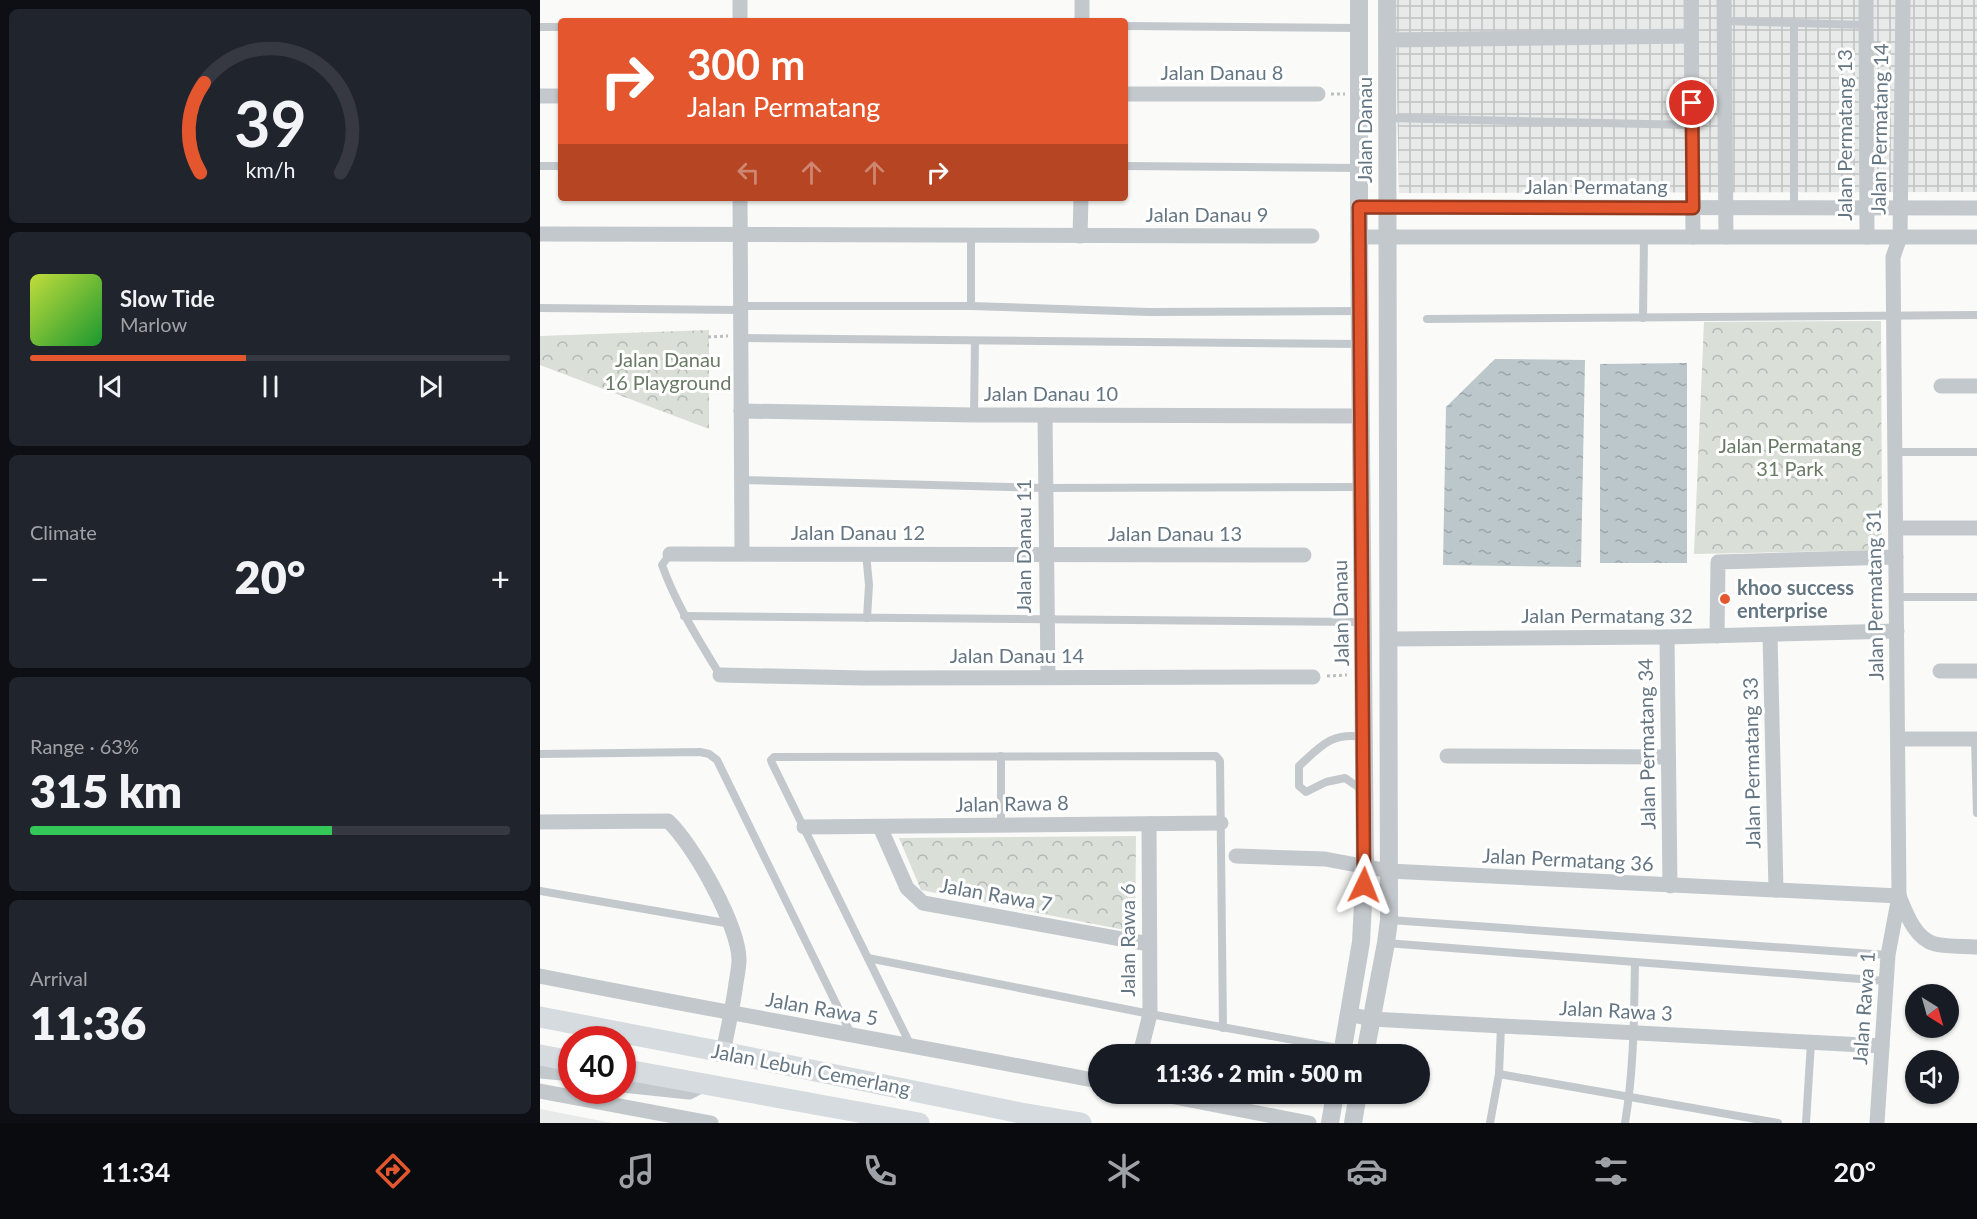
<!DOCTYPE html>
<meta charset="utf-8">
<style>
:root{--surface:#171b24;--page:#20242c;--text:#f1f3f6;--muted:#9ea1a6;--line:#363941;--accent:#e4572e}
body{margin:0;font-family:Lato,sans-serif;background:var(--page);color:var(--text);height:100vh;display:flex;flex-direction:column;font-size:22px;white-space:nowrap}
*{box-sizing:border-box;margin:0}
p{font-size:20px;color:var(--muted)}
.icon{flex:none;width:33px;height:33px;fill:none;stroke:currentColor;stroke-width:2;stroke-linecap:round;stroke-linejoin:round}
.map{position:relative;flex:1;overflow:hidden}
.sheet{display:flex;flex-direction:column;gap:9px;padding:9px;background:#0d0f14;width:540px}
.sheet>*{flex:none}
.banner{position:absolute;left:18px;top:18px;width:570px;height:183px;border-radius:6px;box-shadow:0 2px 4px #0004;background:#e4572e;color:#fff;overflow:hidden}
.needle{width:39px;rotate:143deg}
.tools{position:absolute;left:1365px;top:984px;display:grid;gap:12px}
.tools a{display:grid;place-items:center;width:54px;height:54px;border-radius:50%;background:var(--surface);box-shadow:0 2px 4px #0004;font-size:30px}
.speed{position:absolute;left:18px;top:1026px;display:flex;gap:12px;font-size:30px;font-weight:700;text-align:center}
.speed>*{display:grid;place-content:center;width:78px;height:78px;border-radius:50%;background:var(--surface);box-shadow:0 2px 4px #0004;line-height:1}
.speed .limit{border:9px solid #d22;background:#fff;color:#111}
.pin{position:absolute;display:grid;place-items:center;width:51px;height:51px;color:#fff;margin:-26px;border:3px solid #fff;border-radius:50%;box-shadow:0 2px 6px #0007}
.me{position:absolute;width:66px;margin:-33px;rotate:2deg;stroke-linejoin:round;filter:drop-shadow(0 0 4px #0008)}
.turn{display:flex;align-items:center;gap:21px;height:126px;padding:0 30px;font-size:27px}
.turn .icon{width:78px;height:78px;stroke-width:2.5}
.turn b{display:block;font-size:42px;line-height:51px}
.lanes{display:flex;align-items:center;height:57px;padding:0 30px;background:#0003;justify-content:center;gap:30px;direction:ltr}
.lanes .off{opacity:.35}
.big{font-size:45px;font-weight:800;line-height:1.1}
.sheet .widget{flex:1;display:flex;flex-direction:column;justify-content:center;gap:9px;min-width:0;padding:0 21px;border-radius:9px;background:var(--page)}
.sheet .dial{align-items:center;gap:0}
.dial svg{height:156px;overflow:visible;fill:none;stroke:var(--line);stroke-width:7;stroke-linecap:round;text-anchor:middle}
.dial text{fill:var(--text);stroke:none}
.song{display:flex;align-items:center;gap:18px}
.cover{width:72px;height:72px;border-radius:9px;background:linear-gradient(135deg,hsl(70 70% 55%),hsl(130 70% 35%))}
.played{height:6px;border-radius:3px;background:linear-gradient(90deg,var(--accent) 45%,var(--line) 45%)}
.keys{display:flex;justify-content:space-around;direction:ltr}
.heat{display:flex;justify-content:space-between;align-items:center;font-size:33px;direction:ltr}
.charge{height:9px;border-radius:4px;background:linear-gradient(90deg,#34c759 63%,var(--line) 0)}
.trip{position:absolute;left:548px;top:1044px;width:342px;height:60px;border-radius:30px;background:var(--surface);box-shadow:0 2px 4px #0004;font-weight:800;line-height:60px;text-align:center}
.dock{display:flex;height:96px;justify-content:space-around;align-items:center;background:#090b0e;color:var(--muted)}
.dock .icon{width:42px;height:42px}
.dock .active{color:var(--accent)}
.dock b{font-size:27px;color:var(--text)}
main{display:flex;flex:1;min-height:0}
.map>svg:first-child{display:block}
.built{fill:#e8e9e9}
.industrial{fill:url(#industrial-grid)}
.park{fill:url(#park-crowns)}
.water{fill:url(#water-ripples)}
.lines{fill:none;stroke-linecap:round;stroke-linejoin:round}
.path{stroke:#bbbfc2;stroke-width:3;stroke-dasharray:3 3;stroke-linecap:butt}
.service{stroke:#c3c8cc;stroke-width:8}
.minor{stroke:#c3c8cc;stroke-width:15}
.tertiary{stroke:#c3c8cc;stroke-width:18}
.secondary{stroke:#d6dbdf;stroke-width:21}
.route-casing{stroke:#94391e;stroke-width:15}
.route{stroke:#e4572e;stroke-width:10}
.poi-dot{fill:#e4572e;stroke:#fff;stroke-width:2}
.labels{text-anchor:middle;stroke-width:6;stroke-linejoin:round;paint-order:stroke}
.street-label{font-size:20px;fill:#657683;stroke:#fff}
.park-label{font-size:20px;fill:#687a64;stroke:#fff}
.poi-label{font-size:20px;font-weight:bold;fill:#657683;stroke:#fff;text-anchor:start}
</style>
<main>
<section class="sheet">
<div class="widget dial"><svg viewBox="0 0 100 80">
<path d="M14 69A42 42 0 1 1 86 69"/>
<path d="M14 69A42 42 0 0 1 16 23" stroke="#e4572e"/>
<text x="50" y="56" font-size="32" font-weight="700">39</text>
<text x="50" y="72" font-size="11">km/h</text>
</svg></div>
<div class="widget">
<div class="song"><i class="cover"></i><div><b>Slow Tide</b><p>Marlow</p></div></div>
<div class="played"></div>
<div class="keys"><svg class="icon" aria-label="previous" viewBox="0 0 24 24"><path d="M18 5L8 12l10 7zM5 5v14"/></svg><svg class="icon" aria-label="pause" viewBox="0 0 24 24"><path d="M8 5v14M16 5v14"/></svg><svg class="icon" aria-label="next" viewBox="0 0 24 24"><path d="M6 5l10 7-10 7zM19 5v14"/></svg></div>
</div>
<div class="widget"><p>Climate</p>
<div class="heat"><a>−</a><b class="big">20°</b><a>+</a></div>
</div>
<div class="widget"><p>Range · 63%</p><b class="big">315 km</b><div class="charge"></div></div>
<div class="widget"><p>Arrival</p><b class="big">11:36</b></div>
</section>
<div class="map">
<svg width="1437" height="1123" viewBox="0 0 1437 1123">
<defs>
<pattern id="industrial-grid" width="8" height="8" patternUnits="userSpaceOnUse" patternTransform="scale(1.5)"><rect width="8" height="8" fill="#e8e9e9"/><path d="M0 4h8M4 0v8" fill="none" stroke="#c0c1c2"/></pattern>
<pattern id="park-crowns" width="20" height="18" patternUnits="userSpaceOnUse" patternTransform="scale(1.5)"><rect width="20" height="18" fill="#dadfd7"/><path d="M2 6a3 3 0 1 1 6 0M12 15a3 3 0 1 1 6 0" fill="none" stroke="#b4b9b4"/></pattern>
<pattern id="water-ripples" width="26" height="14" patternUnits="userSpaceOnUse" patternTransform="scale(1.5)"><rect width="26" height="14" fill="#bbc7cb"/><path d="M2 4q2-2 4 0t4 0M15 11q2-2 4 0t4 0" fill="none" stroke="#9ca6aa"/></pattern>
</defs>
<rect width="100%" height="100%" fill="#fafaf8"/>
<polygon class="built" points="0,1109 72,1123 0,1123"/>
<polygon class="industrial" points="855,0 1437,0 1437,192 859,193"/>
<g class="park">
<polygon points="1341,321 1342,550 1154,554 1164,322"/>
<polygon points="169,330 169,429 0,365 0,336"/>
<polygon points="596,836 595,932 381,890 359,838"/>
</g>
<g class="water">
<polygon points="955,359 1045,360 1041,567 903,565 906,407"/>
<polygon points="1147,363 1147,563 1060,563 1060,364"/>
</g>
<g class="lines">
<g class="path">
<polyline points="791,94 805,94"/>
<polyline points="168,337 188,336"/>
<polyline points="787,676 807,675"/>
</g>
<g class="service">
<polyline points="1184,21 1326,25"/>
<polyline points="1254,23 1254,208"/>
<polyline points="585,26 819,28"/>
<polyline points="0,27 21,27"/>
<polyline points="848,118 1152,125"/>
<polyline points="0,166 21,166"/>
<polyline points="585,166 819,168"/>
<polyline points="201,306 431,306 609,312 819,311"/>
<polyline points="431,306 431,235"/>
<polyline points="0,308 201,310"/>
<polyline points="1103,318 1104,237"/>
<polyline points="887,319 1437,315"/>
<polyline points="201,338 820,344"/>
<polyline points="434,415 435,341"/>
<polyline points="1355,452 1437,452"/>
<polyline points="201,480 505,488 821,487"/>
<polyline points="326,553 329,585 327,618"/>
<path d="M130,554l-8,11c14,39 36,74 58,110"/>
<polyline points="1357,597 1437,597"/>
<polyline points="144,616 823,622"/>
<path d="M823,737c-32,-5 -42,9 -64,29v20l7,6 20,-10 19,-4 19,13"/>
<polyline points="1435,739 1437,813"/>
<polyline points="0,754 160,752 169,754 177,760 311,1034"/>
<polyline points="461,825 461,756"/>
<polyline points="0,891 191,924"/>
<polyline points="850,920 1348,955"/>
<polyline points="846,943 1346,981"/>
<polyline points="328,958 610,1014 803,1049"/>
<polyline points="370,1044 232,763 231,760 234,757 676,756 680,761 683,1028"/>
<polyline points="959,1074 961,1026"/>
<polyline points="950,1123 959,1074 1238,1123"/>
<path d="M1085,1123c9,-53 9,-107 10,-161"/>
<polyline points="1266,1123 1271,1042"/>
</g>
<g class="minor">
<polyline points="200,0 200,21"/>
<polyline points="1151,0 1153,237"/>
<polyline points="1184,0 1186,237"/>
<polyline points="1326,0 1327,237"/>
<polyline points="542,21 542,0"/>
<polyline points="847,40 1151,36"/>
<polyline points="585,94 778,94"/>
<polyline points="0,96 21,96"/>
<polyline points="200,198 202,553"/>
<polyline points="819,207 1437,208"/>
<polyline points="0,234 772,236"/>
<polyline points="540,236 541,198"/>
<polyline points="819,237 1437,237"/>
<polyline points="1401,386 1437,386"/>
<polyline points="201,411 434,415 821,416"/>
<polyline points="505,415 508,677"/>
<polyline points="1356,528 1437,528"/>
<polyline points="130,554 764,555"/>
<polyline points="1230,635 1236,890"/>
<polyline points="1177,636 1178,562 1356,557"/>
<polyline points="1127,637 1130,886"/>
<polyline points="849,639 1127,637 1357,631"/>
<polyline points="1400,671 1437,671"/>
<polyline points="180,675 324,678 773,677"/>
<polyline points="1358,739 1437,739"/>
<polyline points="907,756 1128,757"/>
<path d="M0,822l128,-1c25,23 71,105 71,139 0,7 -2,16 -3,23 -3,23 -8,46 -13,69"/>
<polyline points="264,827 681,823"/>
<polyline points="340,827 367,888 383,903 609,944"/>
<polyline points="696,856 785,859 849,871 1359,896"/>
<path d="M1359,896c7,17 16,43 36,48 13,3 28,2 42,3"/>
<path d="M0,976c186,37 372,69 558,105"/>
<polyline points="808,1014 831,1019 1342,1046"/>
<polyline points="600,1054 610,1014 609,824"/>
<polyline points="0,1071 32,1074"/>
<polyline points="82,1085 149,1092 166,1083"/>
<polyline points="0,1091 171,1123"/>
<polyline points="619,1094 769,1123"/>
<polyline points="1337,1123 1348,955 1359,896 1353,257 1360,237 1363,0"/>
</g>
<g class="tertiary">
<polyline points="802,1054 821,942 825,866 819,237 819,0"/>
<polyline points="825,1054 846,943 849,920 847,0"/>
<polyline points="790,1123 795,1094"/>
<polyline points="813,1123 818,1094"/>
</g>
<g class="secondary">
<polyline points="0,1017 183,1052 481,1113 541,1123"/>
<polyline points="0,1055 32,1061"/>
<polyline points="82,1069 379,1123"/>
</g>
</g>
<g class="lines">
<defs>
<polyline id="route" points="824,885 819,207 1153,208 1152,103"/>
</defs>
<use href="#route" class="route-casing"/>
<use href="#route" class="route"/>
</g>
<circle class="poi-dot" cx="1185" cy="599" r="6"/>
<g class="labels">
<g class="street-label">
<text x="682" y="80">Jalan Danau 8</text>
<text transform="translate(1340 129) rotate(-89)" y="7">Jalan Permatang 14</text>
<text transform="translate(825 130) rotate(-90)" y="7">Jalan Danau</text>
<text transform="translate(1305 135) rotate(-90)" y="7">Jalan Permatang 13</text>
<text x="1056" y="194">Jalan Permatang</text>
<text x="667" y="222">Jalan Danau 9</text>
<text x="511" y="401">Jalan Danau 10</text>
<text x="318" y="540">Jalan Danau 12</text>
<text x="635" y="541">Jalan Danau 13</text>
<text transform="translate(484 546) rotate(-90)" y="7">Jalan Danau 11</text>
<text transform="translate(1335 595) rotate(-91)" y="7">Jalan Permatang 31</text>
<text transform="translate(801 613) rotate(-91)" y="7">Jalan Danau</text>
<text x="1067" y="623">Jalan Permatang 32</text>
<text x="477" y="663">Jalan Danau 14</text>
<text transform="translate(1107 744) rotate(-91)" y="7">Jalan Permatang 34</text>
<text transform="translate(1212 763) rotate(-91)" y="7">Jalan Permatang 33</text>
<text transform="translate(472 804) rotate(-1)" y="7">Jalan Rawa 8</text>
<text transform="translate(1028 860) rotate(3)" y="7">Jalan Permatang 36</text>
<text transform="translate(456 895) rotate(10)" y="7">Jalan Rawa 7</text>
<text transform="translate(588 940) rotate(-90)" y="7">Jalan Rawa 6</text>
<text transform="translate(1324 1008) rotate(-86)" y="7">Jalan Rawa 1</text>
<text transform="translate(282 1009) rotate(10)" y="7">Jalan Rawa 5</text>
<text transform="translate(1076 1011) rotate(3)" y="7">Jalan Rawa 3</text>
<text transform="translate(271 1070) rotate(11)" y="7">Jalan Lebuh Cemerlang</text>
</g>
<g class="park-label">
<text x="128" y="367">Jalan Danau<tspan x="128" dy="23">16 Playground</tspan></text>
<text x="1250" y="453">Jalan Permatang<tspan x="1250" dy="23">31 Park</tspan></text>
</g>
<g class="poi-label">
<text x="1197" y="595">khoo success<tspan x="1197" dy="23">enterprise</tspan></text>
</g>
</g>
</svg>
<div class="tools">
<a><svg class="needle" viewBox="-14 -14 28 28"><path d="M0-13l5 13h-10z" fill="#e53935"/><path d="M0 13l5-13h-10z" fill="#9ea1a6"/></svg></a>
<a><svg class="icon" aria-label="sound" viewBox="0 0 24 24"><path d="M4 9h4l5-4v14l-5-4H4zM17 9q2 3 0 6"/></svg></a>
</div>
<div class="speed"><div class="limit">40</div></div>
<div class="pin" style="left:1152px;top:103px;background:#d93025"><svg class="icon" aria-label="arrive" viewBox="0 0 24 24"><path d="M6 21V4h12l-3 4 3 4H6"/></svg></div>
<svg class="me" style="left:824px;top:885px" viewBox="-20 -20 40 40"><path d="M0-17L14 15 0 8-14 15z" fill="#e4572e" stroke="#fff" stroke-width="4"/></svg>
<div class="trip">11:36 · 2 min · 500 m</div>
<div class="banner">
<div class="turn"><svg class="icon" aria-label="right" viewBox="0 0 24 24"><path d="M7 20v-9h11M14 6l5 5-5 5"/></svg><div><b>300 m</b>Jalan Permatang</div></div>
<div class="lanes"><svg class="icon off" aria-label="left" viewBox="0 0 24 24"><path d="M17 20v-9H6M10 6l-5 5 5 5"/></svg><svg class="icon off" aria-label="ahead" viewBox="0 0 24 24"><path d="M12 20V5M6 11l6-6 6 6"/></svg><svg class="icon off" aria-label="ahead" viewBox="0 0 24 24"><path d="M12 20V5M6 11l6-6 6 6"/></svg><svg class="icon" aria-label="right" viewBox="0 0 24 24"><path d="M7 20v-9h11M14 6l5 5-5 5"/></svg></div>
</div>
</div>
</main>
<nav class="dock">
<b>11:34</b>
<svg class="icon active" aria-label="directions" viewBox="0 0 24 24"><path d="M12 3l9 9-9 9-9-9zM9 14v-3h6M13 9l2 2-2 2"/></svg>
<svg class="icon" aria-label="music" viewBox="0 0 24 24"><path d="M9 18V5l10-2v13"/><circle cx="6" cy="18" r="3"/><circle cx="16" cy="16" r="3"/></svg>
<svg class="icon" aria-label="phone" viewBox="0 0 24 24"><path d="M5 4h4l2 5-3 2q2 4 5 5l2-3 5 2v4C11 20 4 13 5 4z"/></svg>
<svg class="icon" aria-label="climate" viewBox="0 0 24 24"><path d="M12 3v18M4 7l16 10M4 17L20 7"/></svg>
<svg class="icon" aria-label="car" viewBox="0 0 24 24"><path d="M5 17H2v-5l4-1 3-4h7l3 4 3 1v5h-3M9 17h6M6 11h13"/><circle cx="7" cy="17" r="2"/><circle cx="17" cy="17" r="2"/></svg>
<svg class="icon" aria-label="filters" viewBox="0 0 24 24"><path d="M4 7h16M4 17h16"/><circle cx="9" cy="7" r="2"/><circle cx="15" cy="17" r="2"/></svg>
<b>20°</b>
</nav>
